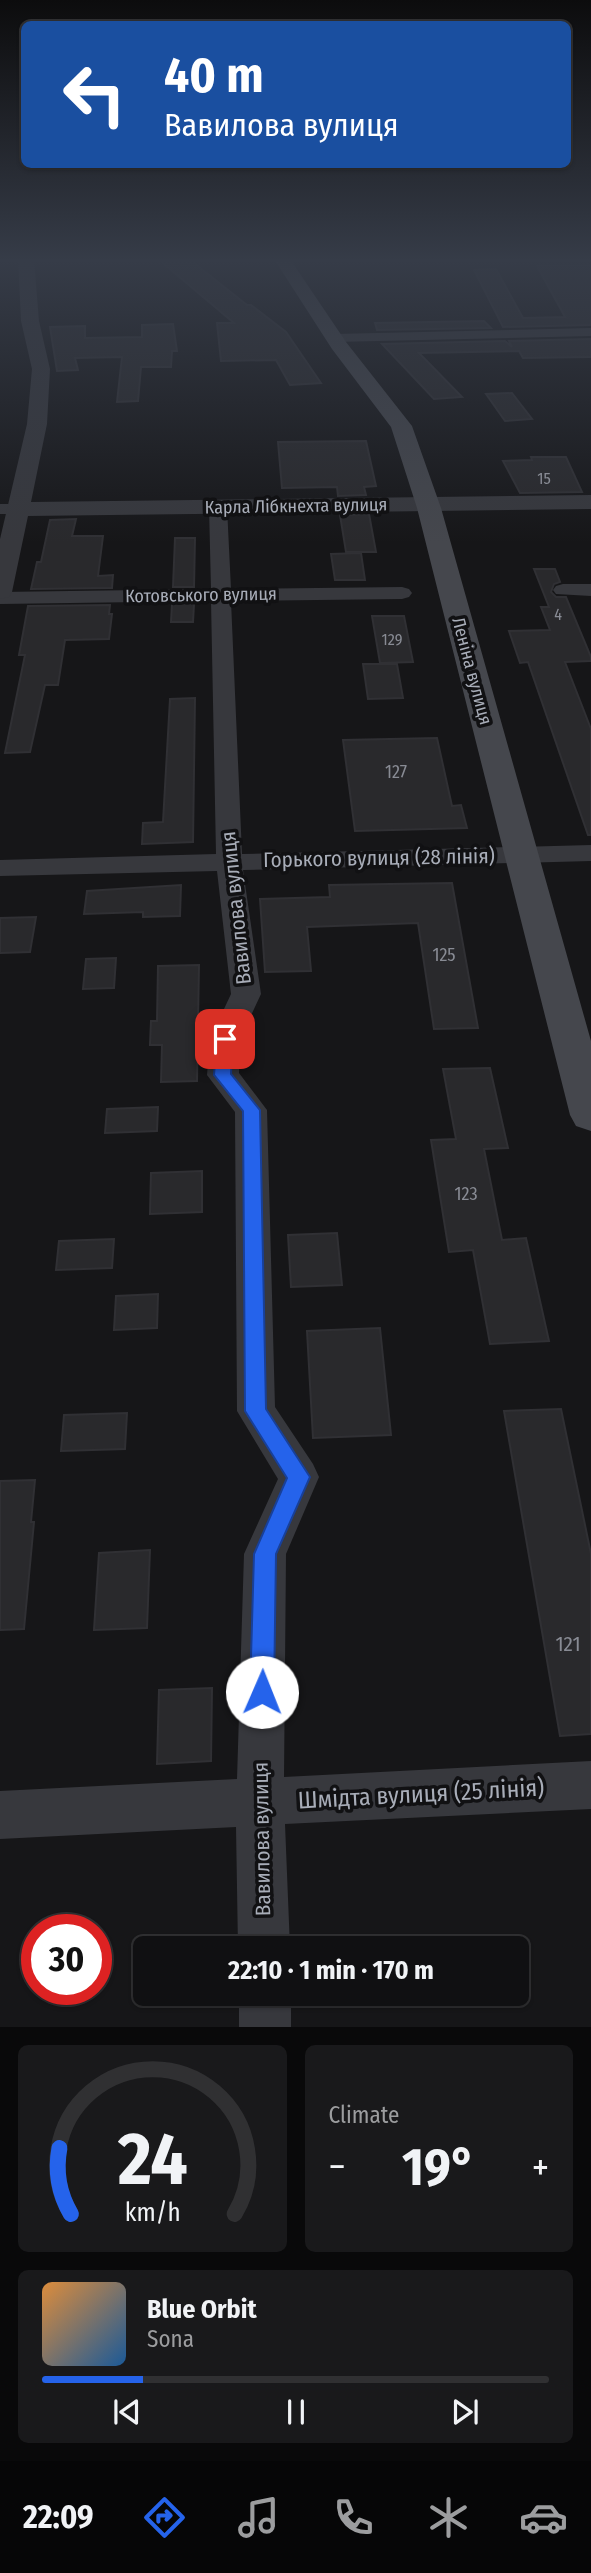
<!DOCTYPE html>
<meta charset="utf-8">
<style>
:root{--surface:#101012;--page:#19191b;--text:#f1f3f6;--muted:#9c9d9f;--line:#303032;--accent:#2563eb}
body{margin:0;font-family:"Fira Sans Condensed",sans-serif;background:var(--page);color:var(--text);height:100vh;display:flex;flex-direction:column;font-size:26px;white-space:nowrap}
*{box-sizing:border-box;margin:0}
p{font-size:23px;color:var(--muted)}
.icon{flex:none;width:38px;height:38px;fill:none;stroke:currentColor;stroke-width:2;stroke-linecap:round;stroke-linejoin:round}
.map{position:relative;height:2027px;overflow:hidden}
.panel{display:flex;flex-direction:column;gap:18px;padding:18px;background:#09090a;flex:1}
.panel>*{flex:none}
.hud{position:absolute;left:21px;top:21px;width:550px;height:147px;border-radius:10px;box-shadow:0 2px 5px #0004,0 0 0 2px var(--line);background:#1a4fa0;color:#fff;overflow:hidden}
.speed{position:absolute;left:21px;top:1914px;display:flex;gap:14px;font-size:35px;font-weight:700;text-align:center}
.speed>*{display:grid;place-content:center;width:91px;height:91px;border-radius:50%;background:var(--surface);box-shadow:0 2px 5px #0004,0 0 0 2px var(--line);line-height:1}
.speed .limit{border:10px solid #d22;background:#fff;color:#111}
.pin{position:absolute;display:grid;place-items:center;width:60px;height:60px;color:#fff;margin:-30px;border-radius:14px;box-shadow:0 4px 10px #0006}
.me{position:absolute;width:77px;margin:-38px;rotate:1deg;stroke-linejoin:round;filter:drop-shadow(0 0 5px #0008)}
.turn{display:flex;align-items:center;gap:24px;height:147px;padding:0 28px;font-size:32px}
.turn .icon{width:91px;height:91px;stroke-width:2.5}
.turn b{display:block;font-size:49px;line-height:60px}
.big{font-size:52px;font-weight:700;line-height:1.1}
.panel .widget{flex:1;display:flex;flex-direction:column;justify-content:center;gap:10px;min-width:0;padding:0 24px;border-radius:10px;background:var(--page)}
.panel .dial{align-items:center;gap:0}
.dial svg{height:182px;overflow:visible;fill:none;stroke:var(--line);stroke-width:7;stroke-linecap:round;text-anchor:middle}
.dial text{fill:var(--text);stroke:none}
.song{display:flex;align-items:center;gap:21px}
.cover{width:84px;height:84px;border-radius:10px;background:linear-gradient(135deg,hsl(30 70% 55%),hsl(210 70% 35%))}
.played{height:7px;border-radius:4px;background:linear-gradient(90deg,var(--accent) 20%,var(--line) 20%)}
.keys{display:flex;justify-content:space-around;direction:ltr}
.heat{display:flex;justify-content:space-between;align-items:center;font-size:38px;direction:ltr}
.panel .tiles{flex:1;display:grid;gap:18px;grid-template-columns:1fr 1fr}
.widget:last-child{grid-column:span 2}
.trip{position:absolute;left:133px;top:1936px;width:396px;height:70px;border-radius:10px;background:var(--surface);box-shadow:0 2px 5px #0004,0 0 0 2px var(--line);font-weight:700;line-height:70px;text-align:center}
.dock{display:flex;height:112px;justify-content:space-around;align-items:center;background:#060607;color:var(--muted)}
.dock .icon{width:49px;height:49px}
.dock .on{color:var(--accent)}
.dock b{font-size:32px;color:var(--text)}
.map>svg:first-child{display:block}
.building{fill:#29292c;stroke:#303034;stroke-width:2}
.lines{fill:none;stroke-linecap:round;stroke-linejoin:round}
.minor{fill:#37383d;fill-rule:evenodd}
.tertiary{fill:#37383d;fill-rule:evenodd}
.secondary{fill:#45474d;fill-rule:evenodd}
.route{fill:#2563eb;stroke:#184099;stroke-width:2}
.labels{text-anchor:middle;stroke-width:7;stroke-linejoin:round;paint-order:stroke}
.far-number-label{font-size:16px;fill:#888b94}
.far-street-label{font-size:18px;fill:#a8adb8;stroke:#111113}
.number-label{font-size:18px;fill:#888b94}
.street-label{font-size:21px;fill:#a8adb8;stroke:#111113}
.near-number-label{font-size:21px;fill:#888b94}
.near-street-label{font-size:24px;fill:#a8adb8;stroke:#111113}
</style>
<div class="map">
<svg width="591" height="2027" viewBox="0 0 591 2027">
<rect width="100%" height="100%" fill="#161618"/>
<g class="building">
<polygon points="158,259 189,259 247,305 251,305 286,332 321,383 290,385 276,360 221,361 217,323 234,323"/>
<polygon points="591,265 591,325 503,327 474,270 496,269 523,318 565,317 537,266"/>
<polygon points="484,321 491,328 377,330 375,323"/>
<polygon points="173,324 177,351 172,351 171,367 141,367 138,401 117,402 122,357 75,358 78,370 57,371 50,327 85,326 85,338 142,337 142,325"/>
<polygon points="591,339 591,357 523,358 519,351 419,353 462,397 434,399 382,344 505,341 512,347 509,341"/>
<polygon points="512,393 532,419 505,421 486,394"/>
<polygon points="366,441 376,486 364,487 366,495 338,496 337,487 282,488 278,442"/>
<polygon points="531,457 566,457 582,492 520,493 503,461 532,460"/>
<polygon points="369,514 376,552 346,552 340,515"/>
<polygon points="76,519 72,536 103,536 98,576 113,575 112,588 31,589 37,562 41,562 50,520"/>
<polygon points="175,538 195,538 194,587 173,587"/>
<polygon points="361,553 365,580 335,580 331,554"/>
<polygon points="534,569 555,569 560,582 554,584 551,592 556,597 566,597 591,657 591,661 565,662 591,729 591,835 588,835 528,662 520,663 509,631 550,630 541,607 549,607"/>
<polygon points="172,604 194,604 193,622 171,622"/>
<polygon points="110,605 109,614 112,614 109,639 65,640 58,685 45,685 30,752 5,753 25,655 19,655 28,606"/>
<polygon points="372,616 404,616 413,662 380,663"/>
<polygon points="363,664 397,664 403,698 368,699"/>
<polygon points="195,698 193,842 142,844 143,823 163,822 170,699"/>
<polygon points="437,738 452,806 461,805 467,828 355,831 343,740"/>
<polygon points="452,883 478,1028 434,1029 418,923 307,927 311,971 265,972 260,899 330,897 329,885"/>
<polygon points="181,885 180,916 143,917 143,912 84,914 87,891"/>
<polygon points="36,917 30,952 0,953 0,918"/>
<polygon points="116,958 114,988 83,989 86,959"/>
<polygon points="199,965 197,1081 161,1082 162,1045 150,1045 151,1021 157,1021 158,966"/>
<polygon points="490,1068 508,1148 484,1149 502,1240 526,1238 549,1341 490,1344 473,1250 449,1252 431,1140 456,1139 443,1069"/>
<polygon points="158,1107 157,1131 105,1133 107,1109"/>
<polygon points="202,1171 202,1212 150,1214 151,1173"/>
<polygon points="337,1233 342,1285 291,1287 288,1235"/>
<polygon points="114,1239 112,1268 56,1270 59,1241"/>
<polygon points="158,1294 157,1328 114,1330 116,1296"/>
<polygon points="380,1328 391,1435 313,1438 307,1331"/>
<polygon points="561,1409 591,1554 591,1734 560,1736 504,1411"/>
<polygon points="127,1413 125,1449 61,1451 64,1415"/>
<polygon points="35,1480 31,1522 34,1522 24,1629 0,1630 0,1481"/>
<polygon points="150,1550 147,1628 94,1630 99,1553"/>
<polygon points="212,1688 211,1761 157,1764 159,1690"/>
</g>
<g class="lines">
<g class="minor">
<polygon points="591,328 591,336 334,342 327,338 334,334"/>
<polygon points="218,502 227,507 231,589 402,587 409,589 412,593 409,597 402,599 231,601 242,854 591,845 591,861 243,870 261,994 240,1039 239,1073 267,1110 275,1407 313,1464 319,1477 286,1554 284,1777 591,1761 591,1809 285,1824 290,1948 238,1948 236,1827 0,1839 0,1791 237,1779 244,1554 278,1479 237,1411 235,1112 207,1075 210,1039 231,994 217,871 0,876 0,860 216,854 211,601 0,604 0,592 211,589 209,507"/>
<polygon points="0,504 18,504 27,509 18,514 0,514"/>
<polygon points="563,584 591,584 591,596 556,594 553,590 556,586"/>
<rect x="239" y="1993" width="52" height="34"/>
</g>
<polygon class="tertiary" points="18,259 34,259 39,321 50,369 47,424 31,502 591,495 591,509 28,516 12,592 9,597 0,599 0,539 27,424 32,369 21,321"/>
<polygon class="secondary" points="274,259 290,259 346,342 412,426 441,508 591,1041 591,1131 576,1126 570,1115 417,508 391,427 332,349"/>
</g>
<linearGradient id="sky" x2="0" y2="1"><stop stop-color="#0c0c0d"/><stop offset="0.48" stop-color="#363c48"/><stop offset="1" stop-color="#363c48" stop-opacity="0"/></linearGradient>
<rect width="591" height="543" fill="url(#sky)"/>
<polygon class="route" points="225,1034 233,1039 231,1074 260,1110 266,1409 310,1477 276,1554 274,1692 271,1700 262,1704 254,1700 250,1692 254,1554 287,1478 245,1411 243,1111 214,1075 217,1039"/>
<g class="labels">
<g class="far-number-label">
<text x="544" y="484">15</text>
<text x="558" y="620">4</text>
<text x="392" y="645">129</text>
</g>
<g class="far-street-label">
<text transform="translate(296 506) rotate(-1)" y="6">Карла Лібкнехта вулиця</text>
<text transform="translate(201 595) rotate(-1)" y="6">Котовського вулиця</text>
<text transform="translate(472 671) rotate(75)" y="6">Леніна вулиця</text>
</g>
<g class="number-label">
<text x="396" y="778">127</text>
<text x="444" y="961">125</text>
<text x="466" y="1200">123</text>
</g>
<g class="street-label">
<text transform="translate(379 858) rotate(-1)" y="7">Горького вулиця (28 лiнiя)</text>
<text transform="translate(236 908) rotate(-96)" y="7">Вавилова вулиця</text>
<text transform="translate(262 1839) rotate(-91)" y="7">Вавилова вулиця</text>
</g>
<g class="near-number-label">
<text x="568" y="1651">121</text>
</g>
<g class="near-street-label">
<text transform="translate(421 1794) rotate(-3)" y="8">Шмідта вулиця (25 лiнiя)</text>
</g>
</g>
</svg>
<div class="speed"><div class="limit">30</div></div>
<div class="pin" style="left:225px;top:1039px;background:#d93025"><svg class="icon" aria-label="arrive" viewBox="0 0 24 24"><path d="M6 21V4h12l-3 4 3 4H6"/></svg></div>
<svg class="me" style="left:262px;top:1692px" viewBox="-20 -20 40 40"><circle r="19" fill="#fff"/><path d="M0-13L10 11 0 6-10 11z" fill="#2563eb"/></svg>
<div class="trip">22:10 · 1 min · 170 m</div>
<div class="hud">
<div class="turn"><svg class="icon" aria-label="left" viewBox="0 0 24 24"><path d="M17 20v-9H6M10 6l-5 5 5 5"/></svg><div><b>40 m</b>Вавилова вулиця</div></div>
</div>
</div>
<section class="panel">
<div class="tiles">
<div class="widget dial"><svg viewBox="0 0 100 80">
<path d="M14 69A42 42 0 1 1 86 69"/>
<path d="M14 69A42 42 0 0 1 9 40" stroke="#2563eb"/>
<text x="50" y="56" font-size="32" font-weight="700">24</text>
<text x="50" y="72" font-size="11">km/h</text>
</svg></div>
<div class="widget"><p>Climate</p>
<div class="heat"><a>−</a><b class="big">19°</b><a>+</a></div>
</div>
<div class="widget">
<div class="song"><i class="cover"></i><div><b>Blue Orbit</b><p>Sona</p></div></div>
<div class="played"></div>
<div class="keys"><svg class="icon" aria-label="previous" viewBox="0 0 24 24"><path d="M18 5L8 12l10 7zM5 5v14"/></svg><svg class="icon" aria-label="pause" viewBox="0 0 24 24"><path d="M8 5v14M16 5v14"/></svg><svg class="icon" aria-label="next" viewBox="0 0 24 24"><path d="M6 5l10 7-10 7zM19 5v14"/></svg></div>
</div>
</div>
</section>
<nav class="dock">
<b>22:09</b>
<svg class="icon on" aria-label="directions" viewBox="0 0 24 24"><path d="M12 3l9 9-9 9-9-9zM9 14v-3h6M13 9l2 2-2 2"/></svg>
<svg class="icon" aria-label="music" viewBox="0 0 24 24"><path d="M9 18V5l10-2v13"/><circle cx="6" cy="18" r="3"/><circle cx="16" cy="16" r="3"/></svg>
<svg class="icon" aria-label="phone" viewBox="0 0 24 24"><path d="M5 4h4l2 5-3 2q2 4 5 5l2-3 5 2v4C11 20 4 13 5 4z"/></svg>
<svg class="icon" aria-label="climate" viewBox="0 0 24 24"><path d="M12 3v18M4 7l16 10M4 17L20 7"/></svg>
<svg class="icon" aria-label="car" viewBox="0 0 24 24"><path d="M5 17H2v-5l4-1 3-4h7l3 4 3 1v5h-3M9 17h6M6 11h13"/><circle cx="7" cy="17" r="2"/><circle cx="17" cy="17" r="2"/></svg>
</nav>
